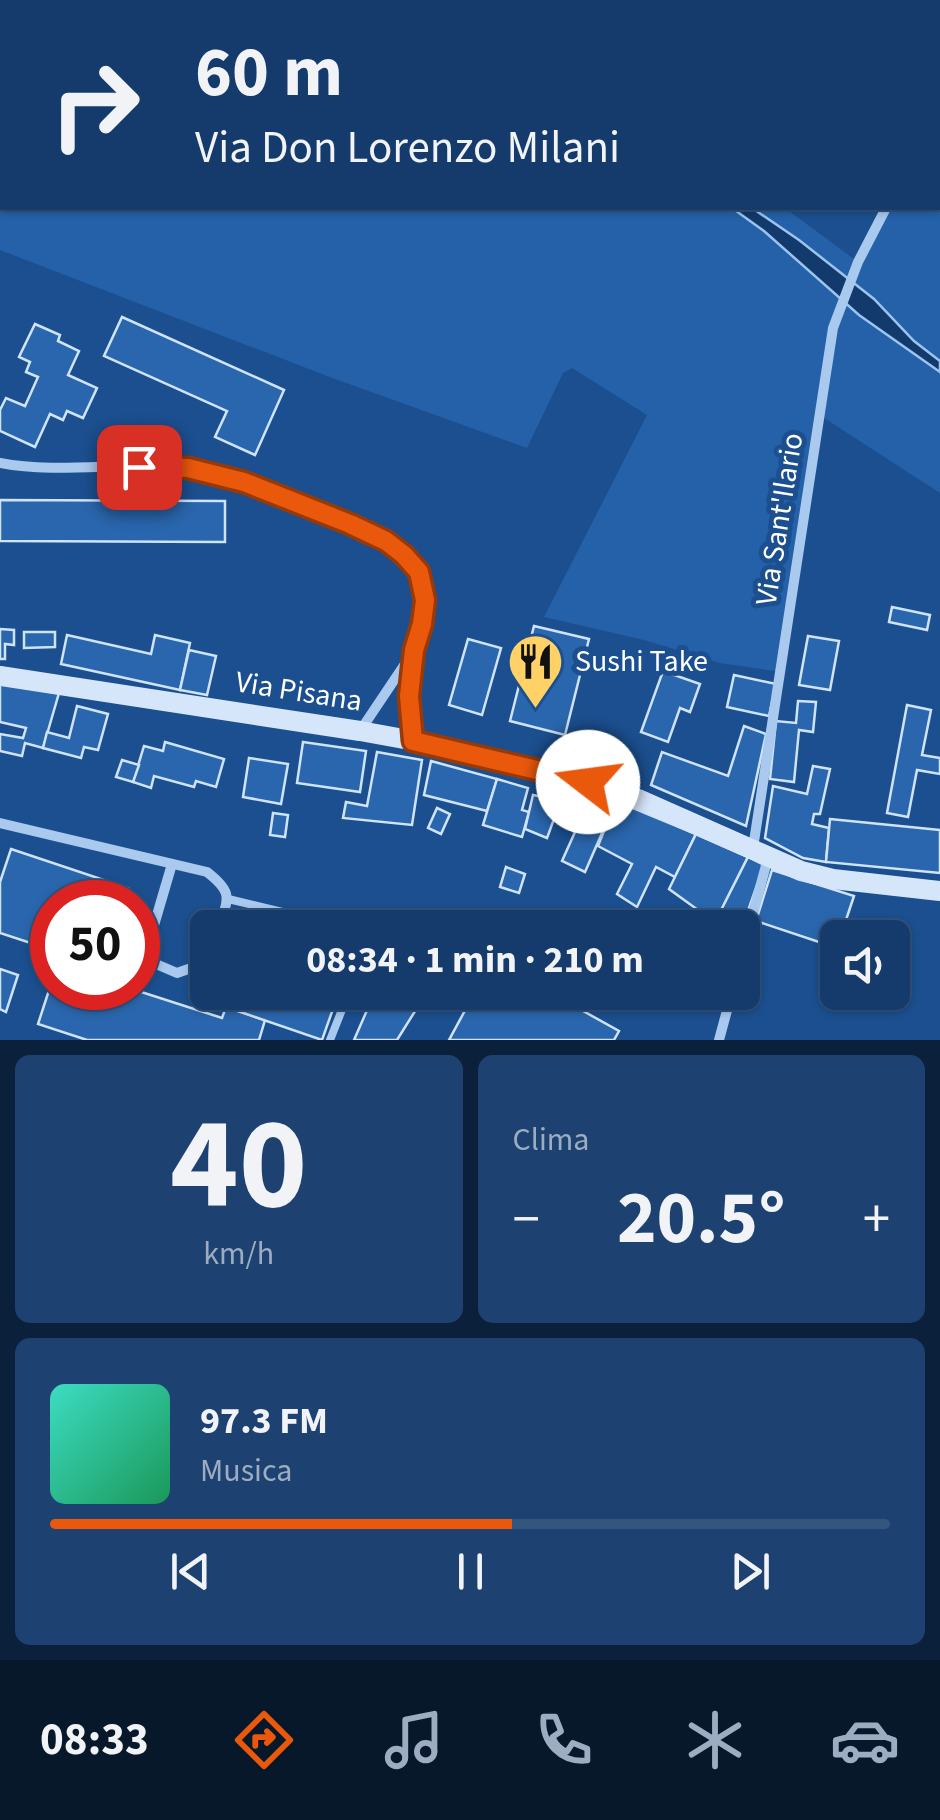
<!DOCTYPE html>
<html lang="it">
<meta charset="utf-8">
<style>
:root{--surface:#143b6b;--page:#1d4271;--text:#f1f3f6;--muted:#9dadc1;--line:#33557e;--accent:#ea580c}
body{margin:0;font-family:"Source Sans 3",sans-serif;background:var(--page);color:var(--text);height:100vh;display:flex;flex-direction:column;font-size:38px;white-space:nowrap}
*{box-sizing:border-box;margin:0}
p{font-size:32px;color:var(--muted)}
.icon{flex:none;width:55px;height:55px;fill:none;stroke:currentColor;stroke-width:2;stroke-linecap:round;stroke-linejoin:round}
.map{position:relative;height:1040px;overflow:hidden}
.sheet{display:flex;flex-direction:column;gap:15px;padding:15px;background:#0b203b;flex:1}
.sheet>*{flex:none}
.guide{position:absolute;left:0px;top:0px;width:940px;height:210px;box-shadow:0 2px 8px #0004,0 0 0 2px var(--line);background:#143b6b;color:var(--text);overflow:hidden}
.fabs{position:absolute;left:820px;top:920px;display:grid;gap:20px}
.fabs a{display:grid;place-items:center;width:90px;height:90px;border-radius:15px;background:var(--surface);box-shadow:0 2px 8px #0004,0 0 0 2px var(--line);font-size:50px}
.speed{position:absolute;left:30px;top:880px;display:flex;gap:20px;font-size:50px;font-weight:700;text-align:center}
.speed>*{display:grid;place-content:center;width:130px;height:130px;border-radius:50%;background:var(--surface);box-shadow:0 2px 8px #0004,0 0 0 2px var(--line);line-height:1}
.speed .limit{border:15px solid #d22;background:#fff;color:#111}
.pin{position:absolute;display:grid;place-items:center;width:85px;height:85px;color:#fff;margin:-42px;border-radius:20px;box-shadow:0 5px 15px #0006}
.me{position:absolute;width:110px;margin:-55px;rotate:285deg;stroke-linejoin:round;filter:drop-shadow(0 0 8px #0008)}
.turn{display:flex;align-items:center;gap:35px;height:210px;padding:0 30px;font-size:45px}
.turn .icon{width:130px;height:130px;stroke-width:2.5}
.turn b{display:block;font-size:70px;line-height:85px}
.big{font-size:75px;font-weight:700;line-height:1.1}
.sheet .card{flex:1;display:flex;flex-direction:column;justify-content:center;gap:15px;min-width:0;padding:0 35px;border-radius:15px;background:var(--page)}
.sheet .dial{align-items:center;gap:0}
.dial b{font-size:130px;line-height:1}
.song{display:flex;align-items:center;gap:30px}
.cover{width:120px;height:120px;border-radius:15px;background:linear-gradient(135deg,hsl(170 70% 55%),hsl(150 70% 35%))}
.played{height:10px;border-radius:5px;background:linear-gradient(90deg,var(--accent) 55%,var(--line) 55%)}
.keys{display:flex;justify-content:space-around;direction:ltr}
.heat{display:flex;justify-content:space-between;align-items:center;font-size:55px;direction:ltr}
.sheet .tiles{flex:1;display:grid;gap:15px;grid-template-columns:1fr 1fr}
.card:last-child{grid-column:span 2}
.trip{position:absolute;left:190px;top:910px;width:570px;height:100px;border-radius:15px;background:var(--surface);box-shadow:0 2px 8px #0004,0 0 0 2px var(--line);font-weight:700;line-height:100px;text-align:center}
.dock{display:flex;height:160px;justify-content:space-around;align-items:center;background:#08182b;color:var(--muted)}
.dock .icon{width:70px;height:70px}
.dock .current{color:var(--accent)}
.dock b{font-size:45px;color:var(--text)}
.map>svg:first-child{display:block}
.green{fill:#2461a8}
.water{fill:#123a6d;stroke:#9cc4f0;stroke-width:2.5}
.lines{fill:none;stroke-linecap:round;stroke-linejoin:round}
.stream{stroke:#9cc4f0;stroke-width:6}
.building{fill:#2a66ad;stroke:#cfe3fa;stroke-width:2.5}
.lane{stroke:#a9c9ee;stroke-width:8}
.street{stroke:#a9c9ee;stroke-width:10}
.secondary{stroke:#d6e6fa;stroke-width:20}
.route-casing{stroke:#983908;stroke-width:25}
.route{stroke:#ea580c;stroke-width:18}
.labels{text-anchor:middle;stroke-width:10;stroke-linejoin:round;paint-order:stroke}
.street-label{font-size:30px;fill:#fff;stroke:#1b4f8f}
.poi-label{font-size:30px;fill:#fff;stroke:#1b4f8f;text-anchor:start}
</style>
<div class="map">
<svg width="940" height="1040" viewBox="0 0 940 1040">
<rect width="100%" height="100%" fill="#1b4f8f"/>
<polygon class="green" points="0,0 392,0 395,2 2,2 2,208 785,208 858,262 886,208 938,208 938,115 940,111 940,493 821,416 780,672 720,663 644,640 544,617 647,415 572,368 563,373 527,448 327,376 0,250"/>
<polygon class="water" points="732,208 752,208 799,240 874,299 914,341 940,361 940,372 859,315 764,231"/>
<g class="lines">
<g class="stream">
<polyline points="343,0 346,2"/>
<polyline points="373,0 373,2"/>
</g>
</g>
<g class="building">
<polygon points="122,317 284,390 255,455 215,437 227,411 104,356"/>
<polygon points="35,324 60,335 58,341 79,351 68,375 97,388 83,418 67,411 63,420 50,414 35,447 0,431 0,410 6,398 25,406 38,377 26,372 30,362 19,357"/>
<polygon points="0,500 225,501 225,542 0,541"/>
<polygon points="892,607 930,615 927,630 889,622"/>
<polygon points="534,626 589,639 565,735 510,721"/>
<polygon points="0,629 14,630 14,645 5,644 5,659 0,659"/>
<polygon points="24,632 55,632 55,647 24,648"/>
<polygon points="67,635 151,654 155,635 190,643 180,690 61,664"/>
<polygon points="808,636 839,641 830,690 799,685"/>
<polygon points="468,639 501,648 482,715 449,705"/>
<polygon points="189,650 216,656 207,695 180,690"/>
<polygon points="663,671 700,684 690,712 680,708 668,742 641,732"/>
<polygon points="734,675 776,684 769,716 727,707"/>
<polygon points="0,684 59,693 43,748 25,743 22,756 0,751 0,734 23,738 26,728 0,722"/>
<polygon points="798,701 816,702 813,732 799,730 794,782 770,779 776,721 796,723"/>
<polygon points="907,705 931,710 922,755 940,758 940,774 917,770 908,817 887,813"/>
<polygon points="77,706 108,714 98,750 84,747 81,758 43,748 47,732 69,738"/>
<polygon points="744,726 766,734 746,826 651,785 662,752 728,776"/>
<polygon points="165,742 224,759 216,787 196,781 194,787 154,776 151,788 133,782 144,746 163,751"/>
<polygon points="303,742 366,751 360,792 297,783"/>
<polygon points="377,752 422,760 412,825 343,818 346,802 367,806"/>
<polygon points="249,758 288,764 281,804 243,797"/>
<polygon points="122,760 139,765 133,782 116,777"/>
<polygon points="431,761 497,779 487,811 424,795"/>
<polygon points="813,766 830,769 820,814 814,814 812,824 829,828 826,862 803,858 765,838 773,786 807,794"/>
<polygon points="497,779 528,788 522,810 529,812 522,837 483,825"/>
<polygon points="577,791 616,801 585,872 562,861 575,832 564,826"/>
<polygon points="533,795 561,800 547,838 525,829"/>
<polygon points="616,801 696,834 675,877 656,867 637,907 617,894 632,864 598,846"/>
<polygon points="437,808 450,814 441,834 428,828"/>
<polygon points="273,813 288,815 285,837 270,835"/>
<polygon points="830,819 940,830 940,873 826,862"/>
<polygon points="696,834 748,857 717,919 698,910 669,889"/>
<polygon points="11,849 128,888 124,902 52,902 52,950 0,933 0,882"/>
<polygon points="748,857 764,865 742,928 712,928"/>
<polygon points="506,867 525,874 519,893 500,887"/>
<polygon points="772,870 854,896 840,938 838,938 837,948 756,921"/>
<polygon points="0,969 18,975 6,1012 0,1009"/>
<polygon points="52,981 52,988 129,988 222,1018 226,1007 265,1020 259,1040 87,1040 38,1024"/>
<polygon points="231,992 339,992 322,1040 226,1007"/>
<polygon points="375,992 427,992 397,1040 354,1040"/>
<polygon points="475,992 549,992 619,1031 614,1040 449,1040"/>
</g>
<g class="lines">
<g class="lane">
<polyline points="228,899 349,928"/>
<polyline points="330,1040 349,992"/>
</g>
<g class="street">
<polyline points="711,0 714,2"/>
<polyline points="938,115 940,111"/>
<path d="M0,463c62,12 127,-3 190,5 42,6 83,25 122,41 28,11 59,20 83,38 12,8 24,21 28,35 6,24 -4,44 -9,67 -7,29 -6,61 -1,91"/>
<polyline points="360,731 411,655"/>
<path d="M0,823l207,49c27,21 21,26 12,56"/>
<polyline points="753,848 833,328 858,262 886,208"/>
<polyline points="172,864 152,932 151,948 156,964 177,973 197,966 208,959"/>
<polyline points="742,954 768,858"/>
<polyline points="719,1040 732,992"/>
</g>
<polyline class="secondary" points="0,676 360,731 437,745 543,770 588,782 638,799 801,871 833,879 940,891"/>
</g>
<g class="lines">
<defs>
<polyline id="route" points="139,467 188,468 244,482 350,524 386,541 404,555 419,572 425,600 422,624 414,650 409,696 413,741 588,782"/>
</defs>
<use href="#route" class="route-casing"/>
<use href="#route" class="route"/>
</g>
<defs>
<symbol id="restaurant-pin" viewBox="-11 -11 22 30"><path d="M0 17L-7.5 6A9.5 9.5 0 1 1 7.5 6Z" fill="#ffd166" stroke="#1b4f8f"/><path d="M-5-6h1v4h1v-4h1v4h1v-4h1v5L-1.5 .5V6h-2V.5L-5-1ZM5-6V6H3V1.5H1.5Q1.5-4 5-6Z" fill="#111"/></symbol>
</defs>
<g fill-rule="evenodd">
<use href="#restaurant-pin" x="504" y="630" width="63" height="86"/>
</g>
<g class="labels">
<g class="street-label">
<text transform="translate(779 519) rotate(-81)" y="10">Via Sant'Ilario</text>
<text transform="translate(299 691) rotate(9)" y="10">Via Pisana</text>
</g>
<g class="poi-label">
<text x="575" y="671">Sushi Take</text>
</g>
</g>
</svg>
<div class="fabs">
<a><svg class="icon" aria-label="sound" viewBox="0 0 24 24"><path d="M4 9h4l5-4v14l-5-4H4zM17 9q2 3 0 6"/></svg></a>
</div>
<div class="speed"><div class="limit">50</div></div>
<div class="pin" style="left:139px;top:467px;background:#d93025"><svg class="icon" aria-label="arrive" viewBox="0 0 24 24"><path d="M6 21V4h12l-3 4 3 4H6"/></svg></div>
<svg class="me" style="left:588px;top:782px" viewBox="-20 -20 40 40"><circle r="19" fill="#fff"/><path d="M0-13L10 11 0 6-10 11z" fill="#ea580c"/></svg>
<div class="trip">08:34 · 1 min · 210 m</div>
<div class="guide">
<div class="turn"><svg class="icon" aria-label="right" viewBox="0 0 24 24"><path d="M7 20v-9h11M14 6l5 5-5 5"/></svg><div><b>60 m</b>Via Don Lorenzo Milani</div></div>
</div>
</div>
<section class="sheet">
<div class="tiles">
<div class="card dial"><b>40</b><p>km/h</p></div>
<div class="card"><p>Clima</p>
<div class="heat"><a>−</a><b class="big">20.5°</b><a>+</a></div>
</div>
<div class="card">
<div class="song"><i class="cover"></i><div><b>97.3 FM</b><p>Musica</p></div></div>
<div class="played"></div>
<div class="keys"><svg class="icon" aria-label="previous" viewBox="0 0 24 24"><path d="M18 5L8 12l10 7zM5 5v14"/></svg><svg class="icon" aria-label="pause" viewBox="0 0 24 24"><path d="M8 5v14M16 5v14"/></svg><svg class="icon" aria-label="next" viewBox="0 0 24 24"><path d="M6 5l10 7-10 7zM19 5v14"/></svg></div>
</div>
</div>
</section>
<nav class="dock">
<b>08:33</b>
<svg class="icon current" aria-label="directions" viewBox="0 0 24 24"><path d="M12 3l9 9-9 9-9-9zM9 14v-3h6M13 9l2 2-2 2"/></svg>
<svg class="icon" aria-label="music" viewBox="0 0 24 24"><path d="M9 18V5l10-2v13"/><circle cx="6" cy="18" r="3"/><circle cx="16" cy="16" r="3"/></svg>
<svg class="icon" aria-label="phone" viewBox="0 0 24 24"><path d="M5 4h4l2 5-3 2q2 4 5 5l2-3 5 2v4C11 20 4 13 5 4z"/></svg>
<svg class="icon" aria-label="climate" viewBox="0 0 24 24"><path d="M12 3v18M4 7l16 10M4 17L20 7"/></svg>
<svg class="icon" aria-label="car" viewBox="0 0 24 24"><path d="M5 17H2v-5l4-1 3-4h7l3 4 3 1v5h-3M9 17h6M6 11h13"/><circle cx="7" cy="17" r="2"/><circle cx="17" cy="17" r="2"/></svg>
</nav>
